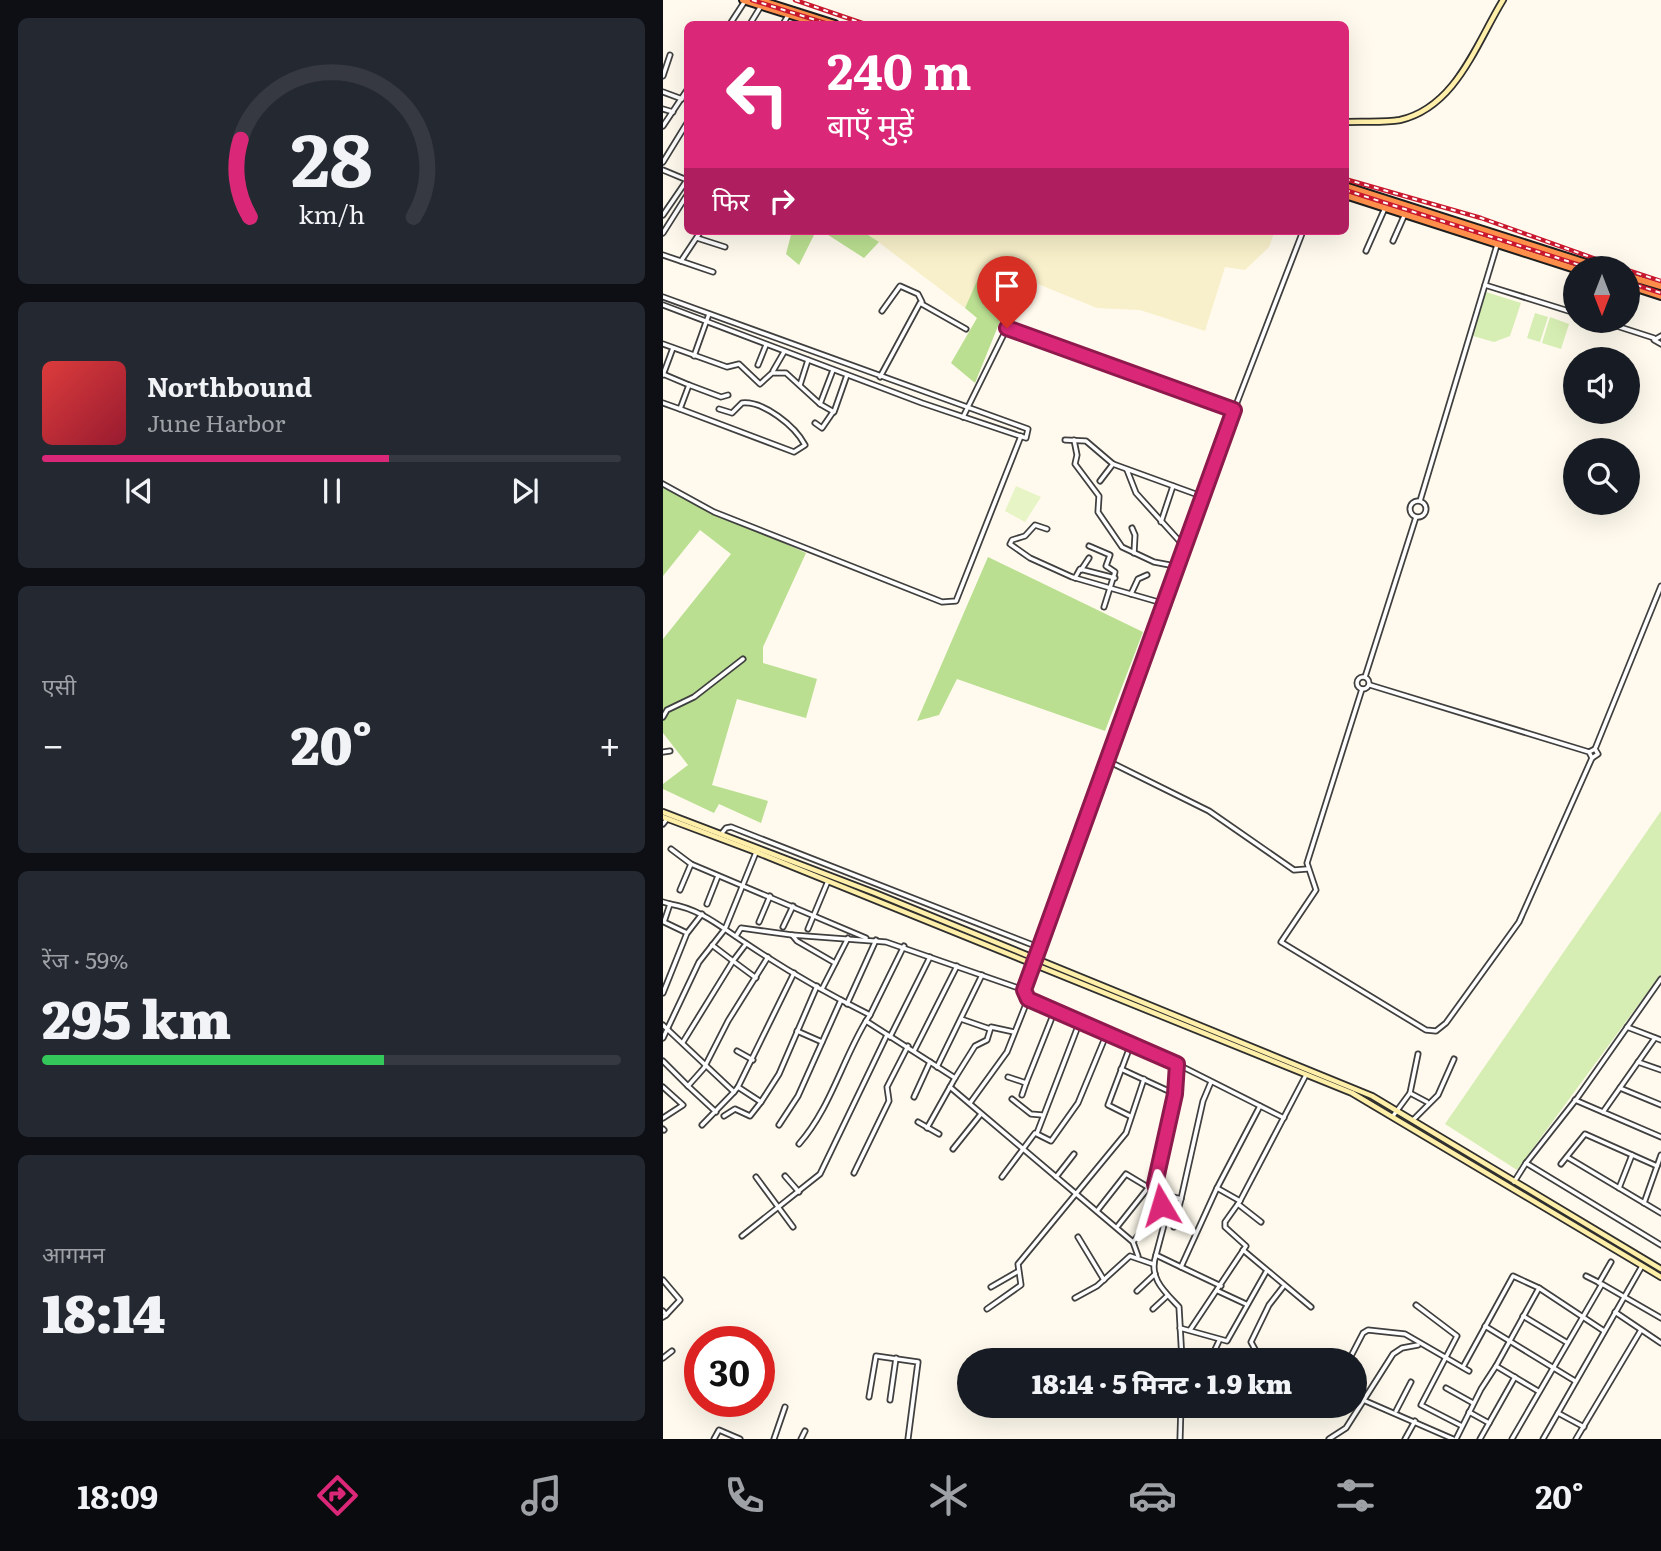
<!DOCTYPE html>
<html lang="hi">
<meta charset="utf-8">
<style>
:root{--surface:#171b24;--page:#242831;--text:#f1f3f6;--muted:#9ea1a6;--line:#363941;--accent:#db2777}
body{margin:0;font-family:Literata,"Noto Sans Devanagari",serif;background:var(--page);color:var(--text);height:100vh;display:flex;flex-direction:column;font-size:26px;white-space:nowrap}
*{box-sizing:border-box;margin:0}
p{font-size:23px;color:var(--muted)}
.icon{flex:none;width:38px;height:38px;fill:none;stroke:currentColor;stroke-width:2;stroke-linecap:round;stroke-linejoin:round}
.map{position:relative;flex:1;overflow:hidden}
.details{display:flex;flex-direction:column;gap:18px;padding:18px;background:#0d0f14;width:663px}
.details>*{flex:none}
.banner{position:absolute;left:21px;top:21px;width:665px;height:214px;border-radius:10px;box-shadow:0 7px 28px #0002;background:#db2777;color:#fff;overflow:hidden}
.needle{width:46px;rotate:180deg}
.tools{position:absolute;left:900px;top:256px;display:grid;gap:14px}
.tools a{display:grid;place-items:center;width:77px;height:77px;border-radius:50%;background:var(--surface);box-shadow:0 7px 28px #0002;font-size:35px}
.speed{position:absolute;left:21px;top:1326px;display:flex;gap:14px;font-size:35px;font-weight:700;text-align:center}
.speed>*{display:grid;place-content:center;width:91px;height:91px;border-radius:50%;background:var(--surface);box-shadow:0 7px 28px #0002;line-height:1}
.speed .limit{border:10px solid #d22;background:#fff;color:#111}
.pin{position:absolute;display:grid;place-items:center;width:60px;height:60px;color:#fff;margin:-72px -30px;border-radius:50% 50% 50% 0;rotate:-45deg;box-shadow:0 0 7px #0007}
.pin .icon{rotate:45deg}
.me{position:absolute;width:77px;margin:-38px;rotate:353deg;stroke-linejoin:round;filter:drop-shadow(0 0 5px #0008)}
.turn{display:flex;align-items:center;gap:24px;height:147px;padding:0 28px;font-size:32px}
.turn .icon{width:91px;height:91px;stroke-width:2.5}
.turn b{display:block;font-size:49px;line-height:60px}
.then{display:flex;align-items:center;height:66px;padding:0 28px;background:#0003;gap:14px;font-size:26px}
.big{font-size:52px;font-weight:800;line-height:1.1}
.details .tile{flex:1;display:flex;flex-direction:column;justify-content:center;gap:10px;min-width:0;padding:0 24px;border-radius:10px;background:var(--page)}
.details .dial{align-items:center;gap:0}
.dial svg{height:182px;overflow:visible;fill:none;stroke:var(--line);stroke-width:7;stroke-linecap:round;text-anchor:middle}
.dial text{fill:var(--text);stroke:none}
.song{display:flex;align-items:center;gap:21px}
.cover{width:84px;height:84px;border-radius:10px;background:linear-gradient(135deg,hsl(0 70% 55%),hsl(350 70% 35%))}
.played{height:7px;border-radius:4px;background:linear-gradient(90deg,var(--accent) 60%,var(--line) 60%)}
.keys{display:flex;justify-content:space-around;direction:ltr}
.heat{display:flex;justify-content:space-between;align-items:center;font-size:38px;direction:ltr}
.charge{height:10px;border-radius:5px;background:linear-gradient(90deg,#34c759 59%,var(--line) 0)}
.trip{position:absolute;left:294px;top:1348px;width:410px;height:70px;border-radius:35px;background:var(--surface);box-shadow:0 7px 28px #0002;font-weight:800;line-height:70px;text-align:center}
.tabs{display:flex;height:112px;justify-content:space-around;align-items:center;background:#090b0e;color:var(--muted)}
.tabs .icon{width:49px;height:49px}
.tabs .selected{color:var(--accent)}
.tabs b{font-size:32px;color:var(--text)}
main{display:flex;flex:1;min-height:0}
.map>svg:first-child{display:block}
.farmland{fill:#f8f0ca}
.green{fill:#d6edb3}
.forest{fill:#badf91}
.pitch{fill:#e7f4c6}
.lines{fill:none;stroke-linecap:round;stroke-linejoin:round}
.street-casing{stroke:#404040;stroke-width:7}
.secondary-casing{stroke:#2f2f2f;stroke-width:8}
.highway-casing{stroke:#1e1e1e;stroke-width:10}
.street{stroke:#fff;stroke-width:3.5}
.secondary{stroke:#ffefa8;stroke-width:4.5}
.highway{stroke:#ff8f4b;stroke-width:6}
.rail-casing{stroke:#ca182f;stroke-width:4.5}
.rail{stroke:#fff;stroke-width:2;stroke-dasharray:5;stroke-linecap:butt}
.route-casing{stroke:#8e194d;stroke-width:18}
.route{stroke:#db2777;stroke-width:12}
</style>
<main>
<section class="details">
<div class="tile dial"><svg viewBox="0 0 100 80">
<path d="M14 69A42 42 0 1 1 86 69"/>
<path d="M14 69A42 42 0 0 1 10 35" stroke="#db2777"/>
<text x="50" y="56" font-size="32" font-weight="700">28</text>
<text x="50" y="72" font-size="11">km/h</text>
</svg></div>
<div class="tile">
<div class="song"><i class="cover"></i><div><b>Northbound</b><p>June Harbor</p></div></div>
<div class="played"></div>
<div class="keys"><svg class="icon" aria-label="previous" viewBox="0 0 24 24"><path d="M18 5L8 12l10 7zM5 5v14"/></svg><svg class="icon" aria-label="pause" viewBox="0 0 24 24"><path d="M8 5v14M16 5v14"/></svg><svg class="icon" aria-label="next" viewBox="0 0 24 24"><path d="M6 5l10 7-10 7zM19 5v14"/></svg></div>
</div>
<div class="tile"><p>एसी</p>
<div class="heat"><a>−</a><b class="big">20°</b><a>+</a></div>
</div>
<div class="tile"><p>रेंज · 59%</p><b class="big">295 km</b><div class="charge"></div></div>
<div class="tile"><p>आगमन</p><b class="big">18:14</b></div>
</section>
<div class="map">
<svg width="998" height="1439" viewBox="0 0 998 1439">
<rect width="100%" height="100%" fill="#fffaed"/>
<polygon class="farmland" points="201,231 612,231 606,247 582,270 562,267 542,331 477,310 434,308 360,278 350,289 319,272 302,308"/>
<g class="green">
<polygon points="823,292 858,303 847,336 831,342 810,336"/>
<polygon points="872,313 885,317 877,342 864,338"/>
<polygon points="887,317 906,324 898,349 879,343"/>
<polygon points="998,811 998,974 854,1170 782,1124"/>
</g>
<g class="forest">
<polygon points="129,231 153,231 136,265 123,254"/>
<polygon points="159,231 199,231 216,242 201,258"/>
<polygon points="318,272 350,289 312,383 288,363 314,318 302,308"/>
<polygon points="0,488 143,553 100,647 100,663 154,679 143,718 74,699 49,785 105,801 98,823 56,804 51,813 0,789 0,784 25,765 0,733 0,639 68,554 37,530 0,576"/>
<polygon points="325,557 480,632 442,731 294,679 276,715 254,721"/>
</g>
<polygon class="pitch" points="353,486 378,497 362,522 342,511"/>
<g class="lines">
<defs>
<g id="street">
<polyline points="67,24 82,1"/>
<polyline points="87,24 98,6"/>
<polyline points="120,24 126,14"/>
<polyline points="0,76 7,55"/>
<polyline points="0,92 19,99"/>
<polyline points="0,109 10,112"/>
<polyline points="0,126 24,90"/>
<polyline points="0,162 24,123"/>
<polyline points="0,170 24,180"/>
<polyline points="0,215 24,180"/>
<polyline points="0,233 24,195"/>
<polyline points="34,238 62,247"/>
<polyline points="730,241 742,214"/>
<polyline points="703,251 722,208"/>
<polyline points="0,255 50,272"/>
<polyline points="18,261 38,231"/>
<polyline points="822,285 912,313"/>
<polyline points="0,297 365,429 363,438 259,403 0,305"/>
<polyline points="219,311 237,286 255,294 259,302"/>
<polyline points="935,320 991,338"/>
<polyline points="998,336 991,340 998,344"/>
<polyline points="0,344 64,367 76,364 97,384 109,373 123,373 157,404 170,370"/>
<polyline points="31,356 46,314"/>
<polyline points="95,365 103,345"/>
<polyline points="110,371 121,352"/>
<polyline points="0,374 26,385 17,409 0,403"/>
<polyline points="0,375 10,348"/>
<polyline points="217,377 257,303 303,329"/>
<polyline points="26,385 58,397 65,395"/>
<polyline points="137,385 145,360"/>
<polyline points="157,404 171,412 184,375"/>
<path d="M17,409l114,43 11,-7c-10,-19 -41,-44 -63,-42l-10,10 -13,-4"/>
<polyline points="300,417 344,328 571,410"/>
<polyline points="152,423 159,428 170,412"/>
<polyline points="402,440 423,441 450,464 538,496"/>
<polyline points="411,440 414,455 412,464 436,496 435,512 459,547 491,562 512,566"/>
<polyline points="464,470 473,493 520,545"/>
<polyline points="437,481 450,464"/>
<polyline points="0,484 51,512 279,602 293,601 358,436"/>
<circle cx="755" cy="509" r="8"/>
<polyline points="757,501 837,235"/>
<polyline points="498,522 510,486"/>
<polyline points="469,528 472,535 471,553"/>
<polyline points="384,529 372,525 362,536 349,540 347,544 367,558 409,577 499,603"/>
<polyline points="426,546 447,555 443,566 452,572 441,607"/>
<polyline points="418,570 426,558"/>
<polyline points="412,578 417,569 452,578"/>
<polyline points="468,594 475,579 484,575"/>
<circle cx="700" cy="683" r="6"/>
<polyline points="702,677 753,517"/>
<polyline points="707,685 926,752 929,758 935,754 932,749 926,752"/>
<polyline points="699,689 644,863 653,890 618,942 763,1030 773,1031 783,1023 856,922 929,758"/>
<polyline points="0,717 4,710 31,697 80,659"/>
<polyline points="932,749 998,586"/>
<polyline points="0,752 7,751"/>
<polyline points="443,760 546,811 631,870 644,869"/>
<polyline points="0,824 4,819"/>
<polyline points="59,833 63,828 68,827 375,947"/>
<polyline points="8,849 28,864 203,938"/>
<polyline points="17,890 28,864"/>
<polyline points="0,902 7,904"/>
<polyline points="44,904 55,876"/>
<polyline points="96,922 107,896"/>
<polyline points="120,927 130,906"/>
<polyline points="145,929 165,881"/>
<polyline points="25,932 39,914"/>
<polyline points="73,936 78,928 129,935"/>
<polyline points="83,944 70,961 93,978"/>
<polyline points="172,963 134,941 129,935 223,942 361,990 538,496 640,231"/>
<polyline points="131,973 75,1087 98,1102 116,1074 154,986"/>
<polyline points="998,979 915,1097 863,1163 998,1245"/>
<polyline points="159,989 185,938"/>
<polyline points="361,990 365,999 514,1064 621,1118"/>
<path d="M0,993l24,-60 -23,-11 6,-18c31,5 52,24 77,40 39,26 81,50 123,71l-4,6 89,57 -28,50"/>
<polyline points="184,1004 213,940"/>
<polyline points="207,1015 241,946"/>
<polyline points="298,1019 327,1029"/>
<polyline points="0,1025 71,1092 75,1087"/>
<polyline points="964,1027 998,1040"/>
<polyline points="134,1031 159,1042"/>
<polyline points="227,1037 267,957"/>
<polyline points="0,1038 36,962 62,929 94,850"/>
<polyline points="20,1042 70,961 49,945"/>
<polyline points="74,1051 90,1060"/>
<polyline points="251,1051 294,966"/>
<polyline points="0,1061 25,1086 41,1068 65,1021 105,957"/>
<polyline points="975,1062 998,1070"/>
<polyline points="514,1064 512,1094 492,1184 502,1221 493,1255 518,1267 554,1188"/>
<polyline points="274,1067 319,975"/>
<polyline points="458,1069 512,1094"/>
<polyline points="345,1077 363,1083 392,1010"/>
<polyline points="292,1078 312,1046 324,1040 328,1027 351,1032"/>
<polyline points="25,1086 53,1112"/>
<polyline points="0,1087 20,1105 0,1118"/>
<polyline points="287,1087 470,1242 498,1205"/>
<polyline points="957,1088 998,1105"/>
<polyline points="747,1093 764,1102"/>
<polyline points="359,1095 363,1083"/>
<polyline points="251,1097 267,1062"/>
<polyline points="349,1099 368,1114 379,1115"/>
<polyline points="912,1100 998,1137"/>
<polyline points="307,1103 344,1052 365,999"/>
<polyline points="940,1112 992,1038"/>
<polyline points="61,1116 72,1109 87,1116 98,1102"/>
<polyline points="467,1116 445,1105 468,1044"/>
<polyline points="730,1116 747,1093 755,1054"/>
<polyline points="750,1120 775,1095 791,1059"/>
<polyline points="255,1122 276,1134"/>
<polyline points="39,1125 71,1092"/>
<polyline points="116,1125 135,1096 178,1000"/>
<polyline points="0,1129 1,1130"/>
<polyline points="374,1133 417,1021"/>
<path d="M136,1144c31,-35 43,-83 67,-123"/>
<polyline points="290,1149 318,1114"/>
<polyline points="904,1157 998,1213"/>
<polyline points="898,1164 922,1134 994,1166"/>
<polyline points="191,1173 226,1101 224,1087 245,1046"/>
<polyline points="122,1176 136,1192"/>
<polyline points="93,1177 130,1227"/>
<polyline points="339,1177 372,1133 388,1141 415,1103 444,1033"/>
<polyline points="393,1177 411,1154"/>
<polyline points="851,1182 863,1163"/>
<polyline points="956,1188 969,1155"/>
<polyline points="577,1201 554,1188 597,1106"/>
<polyline points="981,1203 998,1155"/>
<polyline points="575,1204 598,1222"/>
<polyline points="434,1211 463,1174 493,1192 518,1199 540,1101 548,1082"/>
<polyline points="454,1227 485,1188"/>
<polyline points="511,1227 518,1199"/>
<polyline points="79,1236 157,1174 224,1035"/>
<polyline points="415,1237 441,1280"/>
<polyline points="470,1242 475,1256"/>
<polyline points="580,1250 648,1307"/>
<path d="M493,1255c-8,23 9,37 23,52l3,53"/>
<polyline points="518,1267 558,1286"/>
<polyline points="923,1276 937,1283"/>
<polyline points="0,1280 17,1300 3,1315"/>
<polyline points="936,1283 948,1262"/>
<polyline points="328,1287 354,1272"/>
<polyline points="474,1291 492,1274"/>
<polyline points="555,1291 583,1304"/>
<polyline points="412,1298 434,1286 467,1256 490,1264"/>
<polyline points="753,1305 794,1336 758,1405 799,1426"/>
<polyline points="324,1309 358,1285 355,1264 463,1133 481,1079"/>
<polyline points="490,1309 504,1296"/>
<polyline points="0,1311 3,1315 0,1317"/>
<polyline points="952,1312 998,1343"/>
<polyline points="860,1316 903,1342"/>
<polyline points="822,1326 912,1381"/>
<polyline points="517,1328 564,1341 603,1272"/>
<polyline points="527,1330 583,1246 562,1227 562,1222 577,1201 643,1075"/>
<polyline points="0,1358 9,1351"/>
<polyline points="547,1360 556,1341"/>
<polyline points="608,1360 594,1353 588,1342 606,1305 620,1287"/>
<polyline points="686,1360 700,1333 705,1330 742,1334 806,1371"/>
<polyline points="800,1367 850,1276 876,1288"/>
<polyline points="783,1388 810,1403"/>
<polyline points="875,1391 833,1366 876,1288 941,1331"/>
<polyline points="691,1396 790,1439"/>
<polyline points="206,1397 213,1356 255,1362 245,1439"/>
<polyline points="227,1400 233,1358"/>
<polyline points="733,1411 748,1382"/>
<polyline points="806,1412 826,1423"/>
<polyline points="895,1413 921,1427"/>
<polyline points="51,1439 56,1430 77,1439"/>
<polyline points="111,1439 122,1407"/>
<polyline points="138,1439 142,1431"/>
<polyline points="517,1439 518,1405"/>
<polyline points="666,1439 683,1428 730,1354 739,1348 755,1345"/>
<polyline points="742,1439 752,1421"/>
<polyline points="793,1439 818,1389 833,1366"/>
<polyline points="817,1439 852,1377"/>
<polyline points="849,1439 939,1284 998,1318"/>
<polyline points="880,1439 979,1266"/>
<polyline points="913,1439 978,1330"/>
</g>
<g id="secondary">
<path d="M682,122c18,-1 38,1 55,-2 56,-13 76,-76 103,-120"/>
<polyline points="0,812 212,893 709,1096 998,1269"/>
<polyline points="0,817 93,852 689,1093 998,1277"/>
</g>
<g id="highway">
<polyline points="80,0 156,24"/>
<polyline points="96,0 172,24"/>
<polyline points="682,186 939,268"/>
<polyline points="682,195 912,269"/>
<polyline points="964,276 998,286"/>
<polyline points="964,285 998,296"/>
</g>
</defs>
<use href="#street" class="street-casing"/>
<use href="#secondary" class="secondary-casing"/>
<use href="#highway" class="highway-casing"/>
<use href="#street" class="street"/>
<use href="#secondary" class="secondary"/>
<use href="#highway" class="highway"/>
<defs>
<g id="rail">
<polyline points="89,0 165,24"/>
<polyline points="132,0 202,24"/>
<polyline points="682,179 818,218 958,268"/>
<polyline points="682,190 926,268"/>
<polyline points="964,270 998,281"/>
<polyline points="964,282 998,293"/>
</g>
</defs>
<use href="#rail" class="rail-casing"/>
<use href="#rail" class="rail"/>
</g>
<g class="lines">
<defs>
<polyline id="route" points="344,328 571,410 361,990 365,999 514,1064 512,1094 492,1184 498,1205"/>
</defs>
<use href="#route" class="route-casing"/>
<use href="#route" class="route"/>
</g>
</svg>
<div class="tools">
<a><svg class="needle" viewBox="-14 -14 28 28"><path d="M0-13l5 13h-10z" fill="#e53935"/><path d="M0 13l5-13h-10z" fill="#9ea1a6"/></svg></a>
<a><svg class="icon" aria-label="sound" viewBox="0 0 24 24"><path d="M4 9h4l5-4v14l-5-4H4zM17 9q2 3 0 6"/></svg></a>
<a><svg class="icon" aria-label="search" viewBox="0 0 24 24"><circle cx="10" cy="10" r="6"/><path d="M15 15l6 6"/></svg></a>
</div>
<div class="speed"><div class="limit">30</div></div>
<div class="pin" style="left:344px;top:328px;background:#d93025"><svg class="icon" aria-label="arrive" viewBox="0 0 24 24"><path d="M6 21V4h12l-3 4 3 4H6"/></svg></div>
<svg class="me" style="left:498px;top:1205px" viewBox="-20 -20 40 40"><path d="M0-17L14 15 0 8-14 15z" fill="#db2777" stroke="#fff" stroke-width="4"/></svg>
<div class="trip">18:14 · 5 मिनट · 1.9 km</div>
<div class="banner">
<div class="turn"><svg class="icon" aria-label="left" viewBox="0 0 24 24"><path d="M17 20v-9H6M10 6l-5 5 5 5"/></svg><div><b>240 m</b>बाएँ मुड़ें</div></div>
<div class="then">फिर<svg class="icon" aria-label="right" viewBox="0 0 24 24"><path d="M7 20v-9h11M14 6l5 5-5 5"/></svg></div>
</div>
</div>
</main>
<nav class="tabs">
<b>18:09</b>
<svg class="icon selected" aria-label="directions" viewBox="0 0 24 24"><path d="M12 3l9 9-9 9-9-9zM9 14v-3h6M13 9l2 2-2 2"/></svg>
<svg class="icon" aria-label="music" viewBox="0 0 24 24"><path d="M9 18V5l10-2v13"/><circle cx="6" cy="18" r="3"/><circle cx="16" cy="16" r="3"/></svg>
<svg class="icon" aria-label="phone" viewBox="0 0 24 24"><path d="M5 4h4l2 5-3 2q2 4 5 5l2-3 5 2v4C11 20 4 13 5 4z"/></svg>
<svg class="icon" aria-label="climate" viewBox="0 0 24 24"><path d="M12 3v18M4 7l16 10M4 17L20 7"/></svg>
<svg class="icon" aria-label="car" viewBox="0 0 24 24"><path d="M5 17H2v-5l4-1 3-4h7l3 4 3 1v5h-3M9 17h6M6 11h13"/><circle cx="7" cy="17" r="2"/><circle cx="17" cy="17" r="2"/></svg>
<svg class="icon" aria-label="filters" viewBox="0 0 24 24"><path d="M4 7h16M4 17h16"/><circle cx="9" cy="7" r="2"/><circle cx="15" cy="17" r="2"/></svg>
<b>20°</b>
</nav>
